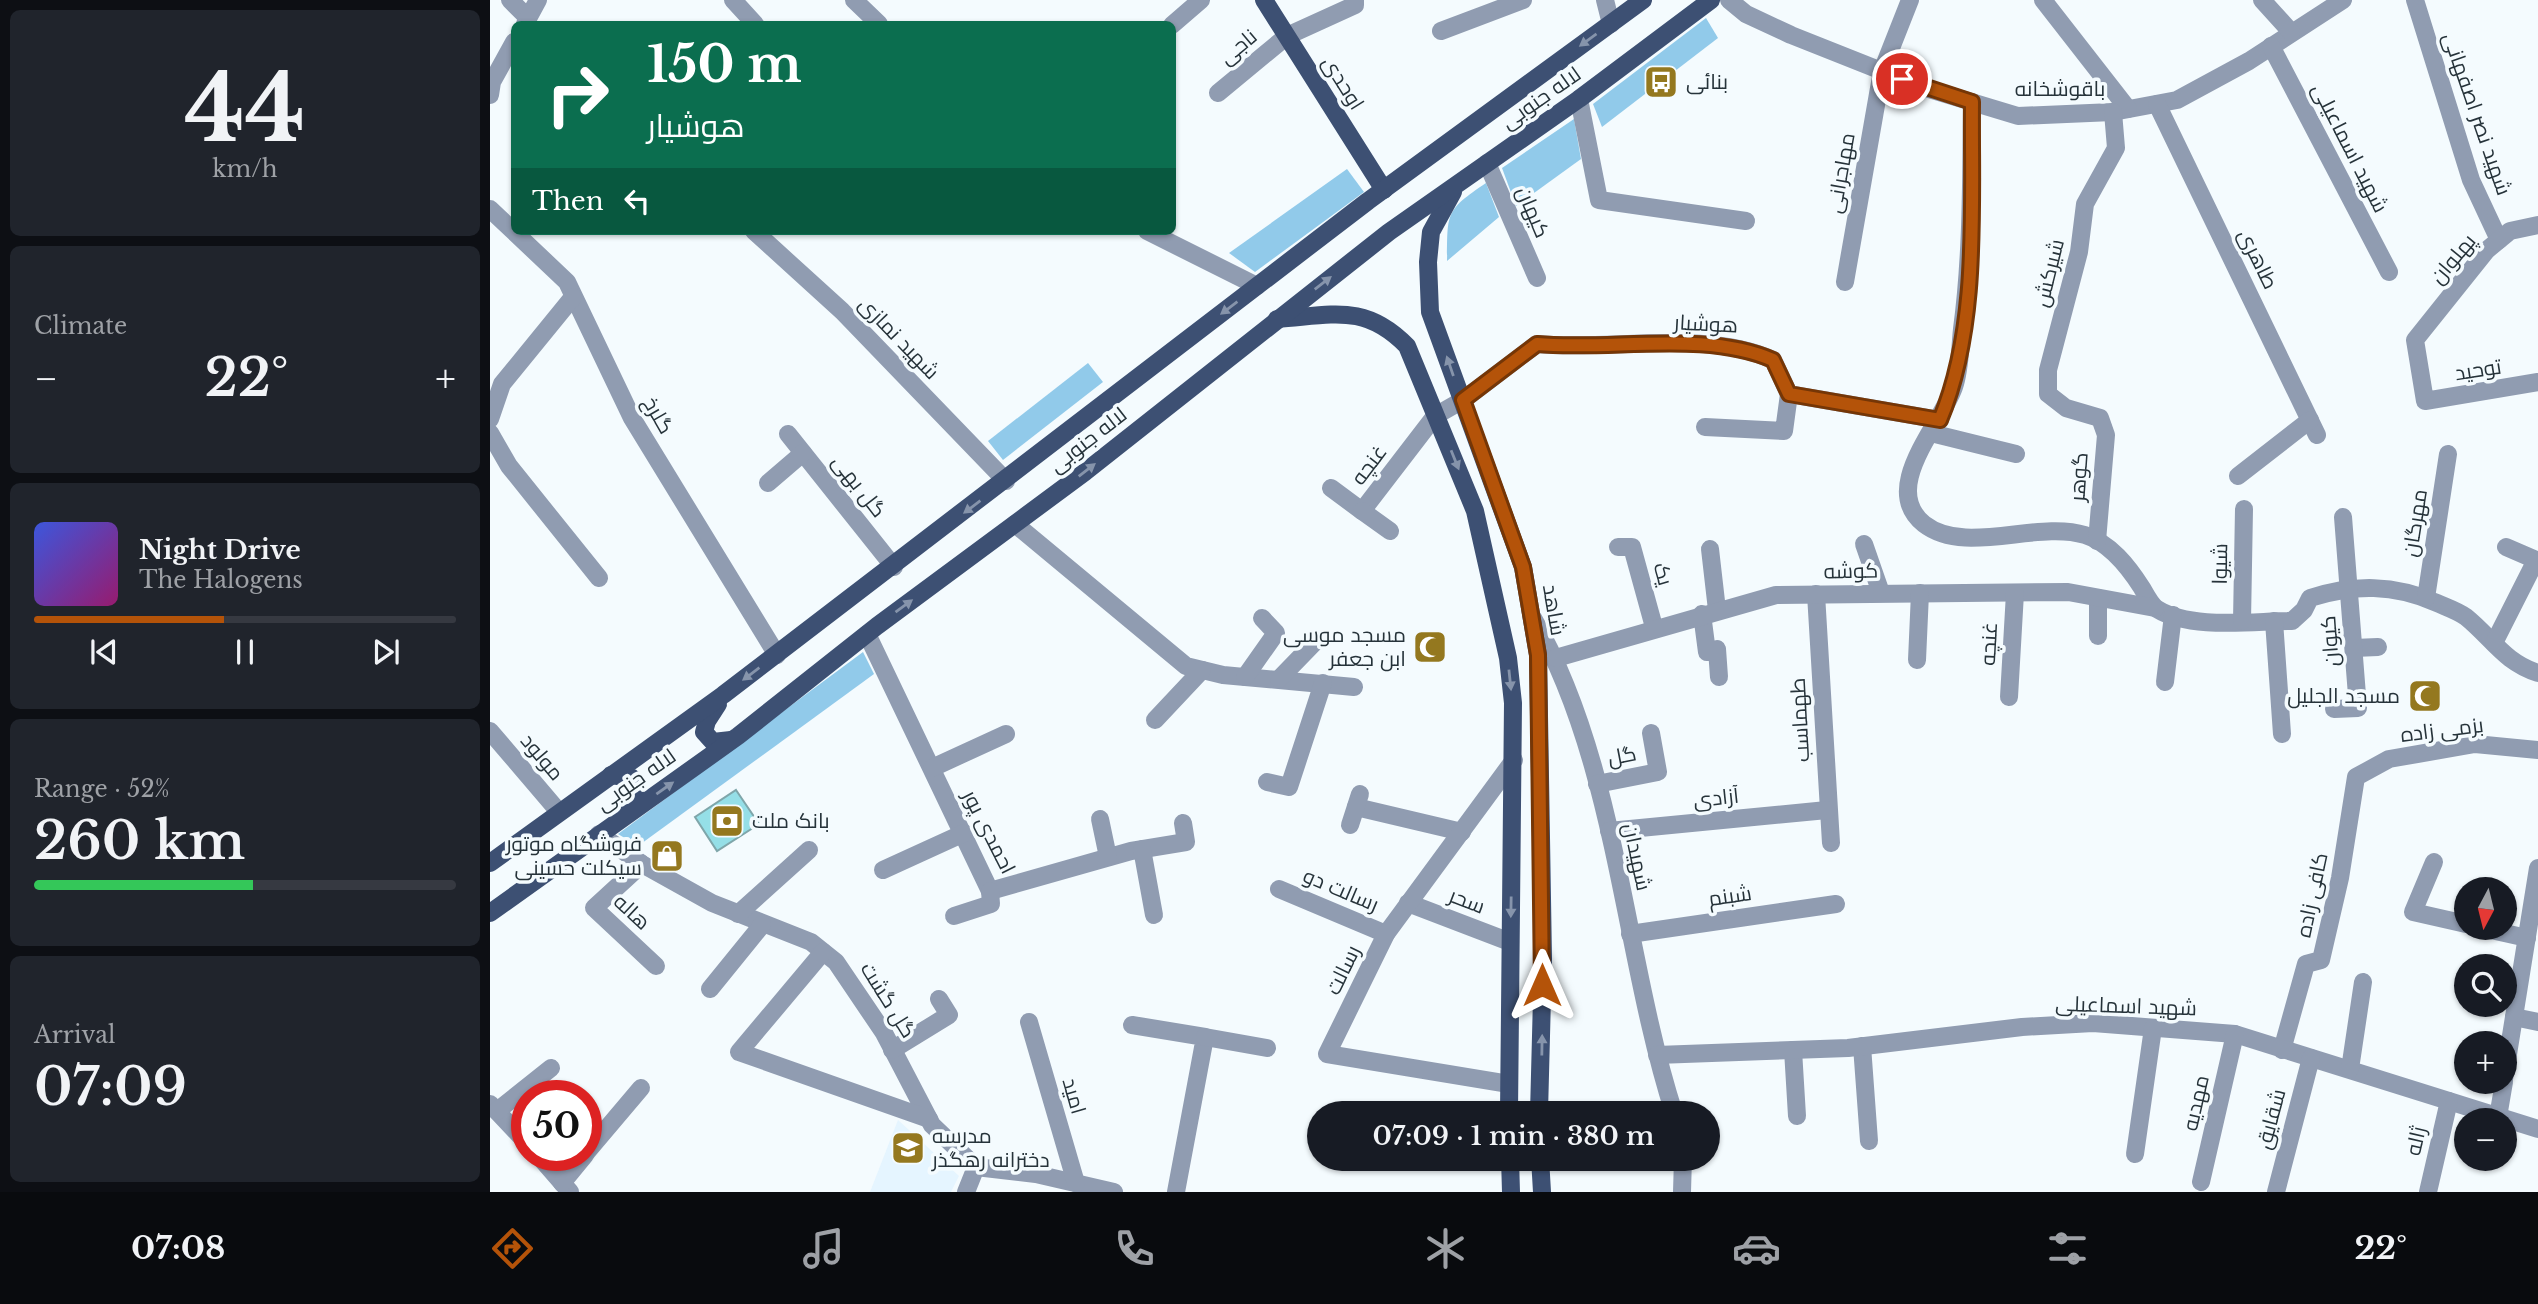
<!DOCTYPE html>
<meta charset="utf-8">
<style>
:root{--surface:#171b24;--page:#20242c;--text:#f1f3f6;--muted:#9ea1a6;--line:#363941;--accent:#b45309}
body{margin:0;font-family:"Libre Baskerville",Cairo,serif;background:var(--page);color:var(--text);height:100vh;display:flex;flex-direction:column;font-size:26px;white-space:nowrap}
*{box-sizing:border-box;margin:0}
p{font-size:23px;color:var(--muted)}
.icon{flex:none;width:38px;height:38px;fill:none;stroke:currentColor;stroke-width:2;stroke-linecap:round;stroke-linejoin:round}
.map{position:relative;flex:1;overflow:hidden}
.details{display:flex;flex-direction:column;gap:10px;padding:10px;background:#0d0f14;width:490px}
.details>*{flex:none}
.guide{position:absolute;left:21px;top:21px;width:665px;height:214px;border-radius:10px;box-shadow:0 2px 5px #0004;background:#0b6e4f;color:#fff;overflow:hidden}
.needle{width:46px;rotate:187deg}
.buttons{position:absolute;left:1964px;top:877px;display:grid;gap:14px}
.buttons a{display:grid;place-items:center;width:63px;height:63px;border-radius:50%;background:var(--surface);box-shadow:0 2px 5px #0004;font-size:35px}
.speed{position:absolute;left:21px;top:1080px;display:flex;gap:14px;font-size:35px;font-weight:700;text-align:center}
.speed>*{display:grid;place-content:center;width:91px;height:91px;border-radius:50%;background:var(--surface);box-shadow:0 2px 5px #0004;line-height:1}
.speed .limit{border:10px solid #d22;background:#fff;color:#111}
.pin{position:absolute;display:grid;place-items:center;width:60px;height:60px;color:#fff;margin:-30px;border:4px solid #fff;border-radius:50%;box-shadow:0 2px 7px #0007}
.me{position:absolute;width:77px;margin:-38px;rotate:0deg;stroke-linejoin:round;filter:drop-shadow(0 0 5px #0008)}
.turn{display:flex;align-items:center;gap:24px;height:147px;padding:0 21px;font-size:32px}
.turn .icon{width:91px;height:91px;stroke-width:2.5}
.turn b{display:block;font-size:49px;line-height:60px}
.then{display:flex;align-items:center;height:66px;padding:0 21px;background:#0003;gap:14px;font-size:26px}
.big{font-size:52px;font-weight:600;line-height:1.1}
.details .card{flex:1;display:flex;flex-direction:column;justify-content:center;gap:10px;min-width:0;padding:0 24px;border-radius:10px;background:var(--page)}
.details .dial{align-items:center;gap:0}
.dial b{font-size:91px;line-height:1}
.song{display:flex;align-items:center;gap:21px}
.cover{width:84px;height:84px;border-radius:10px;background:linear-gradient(135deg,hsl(230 70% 55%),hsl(320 70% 35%))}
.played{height:7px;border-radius:4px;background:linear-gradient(90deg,var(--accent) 45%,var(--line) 45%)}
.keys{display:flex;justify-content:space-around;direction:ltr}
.heat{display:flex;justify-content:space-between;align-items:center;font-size:38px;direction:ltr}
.charge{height:10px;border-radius:5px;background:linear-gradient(90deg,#34c759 52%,var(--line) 0)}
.trip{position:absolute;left:817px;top:1101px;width:413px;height:70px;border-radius:35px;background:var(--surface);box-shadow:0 2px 5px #0004;font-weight:600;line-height:70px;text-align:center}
.menu{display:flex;height:112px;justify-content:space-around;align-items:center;background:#090b0e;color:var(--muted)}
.menu .icon{width:49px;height:49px}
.menu .current{color:var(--accent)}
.menu b{font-size:32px;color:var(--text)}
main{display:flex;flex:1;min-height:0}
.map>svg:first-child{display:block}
.built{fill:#e5f5ff}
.forest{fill:#91caea}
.building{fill:#95dfe7;stroke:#7fa6aa;stroke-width:2}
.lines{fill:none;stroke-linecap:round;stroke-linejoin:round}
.minor{stroke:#909cb1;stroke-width:18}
.major{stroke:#3d5073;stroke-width:18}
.oneway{fill:#8694ab}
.route-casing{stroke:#753606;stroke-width:18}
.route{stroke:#b45309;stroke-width:12}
.labels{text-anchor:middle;stroke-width:7;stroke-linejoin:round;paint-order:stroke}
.street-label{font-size:21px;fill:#26333a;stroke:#f4fbfe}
.poi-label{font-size:21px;fill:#26333a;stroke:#f4fbfe;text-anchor:start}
</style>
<main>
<section class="details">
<div class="card dial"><b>44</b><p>km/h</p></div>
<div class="card"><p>Climate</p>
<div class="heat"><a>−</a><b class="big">22°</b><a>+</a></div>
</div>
<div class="card">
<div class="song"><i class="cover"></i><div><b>Night Drive</b><p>The Halogens</p></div></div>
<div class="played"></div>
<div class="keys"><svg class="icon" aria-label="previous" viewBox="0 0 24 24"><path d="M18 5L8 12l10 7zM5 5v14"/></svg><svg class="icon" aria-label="pause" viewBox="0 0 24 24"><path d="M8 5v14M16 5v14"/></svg><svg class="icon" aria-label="next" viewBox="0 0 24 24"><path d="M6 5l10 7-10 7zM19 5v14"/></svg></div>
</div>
<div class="card"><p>Range · 52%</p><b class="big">260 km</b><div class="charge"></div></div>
<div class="card"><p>Arrival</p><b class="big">07:09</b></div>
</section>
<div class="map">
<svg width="2048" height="1192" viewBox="0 0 2048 1192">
<rect width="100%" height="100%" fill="#f4fbfe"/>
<polygon class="built" points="408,1120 469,1176 461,1192 380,1192"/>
<g class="forest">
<polygon points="1216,18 1228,38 1112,127 1103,104"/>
<polygon points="1084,119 1091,159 1026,206 1012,168"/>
<polygon points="857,169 874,192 765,272 739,253"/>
<path d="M996,183l13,34 -52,44c1,-47 -3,-50 39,-78z"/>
<polygon points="598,363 613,382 513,460 498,441"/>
<polygon points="373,652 384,674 148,846 128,834"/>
</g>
<polygon class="building" points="246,790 269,824 227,851 205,817"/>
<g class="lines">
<g class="minor">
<polyline points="20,0 38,18"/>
<polyline points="243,0 265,24"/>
<polyline points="364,0 389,24"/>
<polyline points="1115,0 1121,24"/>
<polyline points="1239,0 1256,14 1301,35 1432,87 1528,116 1623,112 1687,100 1759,61 1853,0"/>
<polyline points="1553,0 1638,109"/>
<polyline points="1772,0 1801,32"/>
<polyline points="1925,0 1981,180 2009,240"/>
<polyline points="35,24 48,0"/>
<polyline points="682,25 711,0"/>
<polyline points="951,31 1033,0"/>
<polyline points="1781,46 1899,272"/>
<polyline points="728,93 797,36 865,5 865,0"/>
<polyline points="0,95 2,82 24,42"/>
<polyline points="1089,99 1109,200 1256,221"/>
<path d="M1482,102c-1,76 0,152 -10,227 -2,19 -2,41 -8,58 -13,38 -75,101 -30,137 41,32 113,-4 161,11 25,8 43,31 57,53 4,7 9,17 15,21 34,21 96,12 135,12l12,-11 6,-12c44,-14 84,-14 127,5 9,4 21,8 29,14 27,22 38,45 72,56"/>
<polyline points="1667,104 1827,435"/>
<polyline points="997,163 1047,278"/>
<polyline points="0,209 77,282 142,418 287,655"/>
<polyline points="2048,225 2020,231 1997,250 1925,340 1935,401 2048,382"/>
<polyline points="264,231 352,311 516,481"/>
<polyline points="657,231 767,286"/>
<polyline points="1355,282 1392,71 1420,0"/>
<polyline points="0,419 12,384 83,297"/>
<polyline points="1215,427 1294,431 1299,394"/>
<polyline points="0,433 19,466 109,578"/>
<polyline points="1441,433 1526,454"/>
<polyline points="298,434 404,567"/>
<polyline points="1748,476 1820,420"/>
<polyline points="278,483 313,453"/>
<path d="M841,488l31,23 73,-95 28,-16 74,-56c74,7 168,-15 236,16l16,34 151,26"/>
<polyline points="872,511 900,531"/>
<polyline points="525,524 696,666 733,675 864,687"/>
<polyline points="1607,541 1616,435 1610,418 1576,408 1558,394 1558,370 1589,252 1595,204 1626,148 1623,112"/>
<polyline points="1374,544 1391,593"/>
<polyline points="1128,547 1142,547 1164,627"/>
<polyline points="1220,549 1227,610"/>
<polyline points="1326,594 1341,843"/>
<polyline points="1936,598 1958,454"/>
<polyline points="1212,614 1217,652 1227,649 1229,677"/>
<path d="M1043,618c84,145 90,336 141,495"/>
<polyline points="1752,621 1754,509"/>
<polyline points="1784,621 1792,734"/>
<polyline points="377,634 500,891 641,851 696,842 693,823"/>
<polyline points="1608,636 1608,598"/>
<polyline points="2004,643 2046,560 2016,547"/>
<polyline points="1864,648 1888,647"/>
<polyline points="1066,658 1286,595 1578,592 1665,608"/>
<polyline points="1427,660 1430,593"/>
<polyline points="755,677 786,633 772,618"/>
<polyline points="789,679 824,643"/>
<polyline points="1675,682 1683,615"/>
<polyline points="1519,697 1525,593"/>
<polyline points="1844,709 1868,708 1853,517"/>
<polyline points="665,720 712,670"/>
<polyline points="0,731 69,812"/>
<polyline points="442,768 516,734"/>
<polyline points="777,782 799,787 833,683"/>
<polyline points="1107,784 1168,772 1161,733"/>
<polyline points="866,807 972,832"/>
<polyline points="610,819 618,857"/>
<polyline points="860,825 870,794"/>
<polyline points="1119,831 1337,810"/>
<polyline points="109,834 152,864 222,903 321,942 346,962 394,1033 442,1125 486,1167 546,1174 624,1192"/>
<polyline points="652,849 664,915"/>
<polyline points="1944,862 1923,912 1976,924"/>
<polyline points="152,864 104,908 166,966"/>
<polyline points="393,870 474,833"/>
<polyline points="789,889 896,934"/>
<polyline points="918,903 1020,942"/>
<polyline points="248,914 319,850"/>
<polyline points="464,916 501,904 500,891"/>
<polyline points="1992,928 2037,938"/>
<polyline points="1140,934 1346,904"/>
<polyline points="333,952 249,1052 439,1119"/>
<polyline points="220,989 272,925"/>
<polyline points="2024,1017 2048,1022"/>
<polyline points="539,1022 586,1183"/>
<polyline points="642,1025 715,1037 686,1192"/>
<polyline points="715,1037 777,1048"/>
<polyline points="1372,1046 1379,1141"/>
<polyline points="402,1050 459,1015 449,999"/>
<polyline points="1303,1050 1307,1116"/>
<polyline points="1792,1050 1816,964 1831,960 1850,878 1866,777 1899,759 1985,744 2048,750"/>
<polyline points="1167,1055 1358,1048 1532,1027 1603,1023 1745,1034 2048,1129"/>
<polyline points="1860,1069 1873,982"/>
<polyline points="2014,1079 2048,868"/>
<polyline points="1019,1084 837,1054 896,934 1024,760"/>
<polyline points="0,1104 37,1143"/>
<polyline points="7,1111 61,1068"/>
<polyline points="2008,1117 2014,1082"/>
<polyline points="96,1153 151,1088"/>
<polyline points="1645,1154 1663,1028"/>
<polyline points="48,1155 80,1192"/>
<polyline points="1711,1182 1745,1034"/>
<polyline points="72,1183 95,1155"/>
<polyline points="476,1192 486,1167"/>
<polyline points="1192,1192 1193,1158"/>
<polyline points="1786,1192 1821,1058"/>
<polyline points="1938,1192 1959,1101"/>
</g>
<g class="major">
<polyline points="774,0 894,190"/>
<polyline points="963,192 941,232 938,262 940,312 1033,567 1048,655 1053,959 1049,1113"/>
<path d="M787,319c56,-4 88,-16 130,27l68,165 33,147 5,45 -4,410"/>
<polyline points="228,704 217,721 214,732 223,742 241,740"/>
<polyline points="121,775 142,778 146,782 145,797 134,812"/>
<polyline points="0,863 233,695 878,201 1153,0"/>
<polyline points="0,913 248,736 387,626 595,472 899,232 1089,99 1221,0"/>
<polyline points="1020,1158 1021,1192"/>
<polyline points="1050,1158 1052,1192"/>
</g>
</g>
<defs><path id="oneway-solid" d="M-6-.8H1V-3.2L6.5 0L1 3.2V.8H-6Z" transform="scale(1.75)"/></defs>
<g class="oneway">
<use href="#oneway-solid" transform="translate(1098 40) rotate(144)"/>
<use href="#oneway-solid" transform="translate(833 283) rotate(-38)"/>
<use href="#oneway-solid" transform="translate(739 308) rotate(143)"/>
<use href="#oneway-solid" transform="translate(960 366) rotate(-109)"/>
<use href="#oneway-solid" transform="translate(965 460) rotate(68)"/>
<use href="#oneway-solid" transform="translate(597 470) rotate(-38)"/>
<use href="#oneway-solid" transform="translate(482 507) rotate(143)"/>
<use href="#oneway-solid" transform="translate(414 606) rotate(-36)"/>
<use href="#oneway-solid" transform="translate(261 674) rotate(143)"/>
<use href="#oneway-solid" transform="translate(1020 680) rotate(84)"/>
<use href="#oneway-solid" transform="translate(175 788) rotate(-35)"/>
<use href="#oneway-solid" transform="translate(1021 907) rotate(91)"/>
<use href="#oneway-solid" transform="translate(1052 1045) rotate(-89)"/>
</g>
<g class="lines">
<defs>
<path id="route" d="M1052,985l-4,-330 -15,-88 -60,-167 74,-56c73,7 168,-14 236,16l16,34 151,26c40,-95 31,-216 32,-318l-70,-23"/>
</defs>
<use href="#route" class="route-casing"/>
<use href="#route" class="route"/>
</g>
<defs>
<symbol id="bus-square" viewBox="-11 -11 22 22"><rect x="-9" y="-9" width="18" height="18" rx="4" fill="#94781f" stroke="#f4fbfe"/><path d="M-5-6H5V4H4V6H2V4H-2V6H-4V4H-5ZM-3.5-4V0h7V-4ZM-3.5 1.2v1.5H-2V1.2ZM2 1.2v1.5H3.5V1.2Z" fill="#fff"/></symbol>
<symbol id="mosque-square" viewBox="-11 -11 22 22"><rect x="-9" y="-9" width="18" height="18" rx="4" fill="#94781f" stroke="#f4fbfe"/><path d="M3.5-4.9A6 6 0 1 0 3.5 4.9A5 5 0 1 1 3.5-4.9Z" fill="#fff"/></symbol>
<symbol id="bank-square" viewBox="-11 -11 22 22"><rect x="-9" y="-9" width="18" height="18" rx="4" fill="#94781f" stroke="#f4fbfe"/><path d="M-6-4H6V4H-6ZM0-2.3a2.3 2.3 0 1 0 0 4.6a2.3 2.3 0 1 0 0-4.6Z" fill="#fff"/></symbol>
<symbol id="shop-square" viewBox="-11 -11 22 22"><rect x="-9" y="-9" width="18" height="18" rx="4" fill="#94781f" stroke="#f4fbfe"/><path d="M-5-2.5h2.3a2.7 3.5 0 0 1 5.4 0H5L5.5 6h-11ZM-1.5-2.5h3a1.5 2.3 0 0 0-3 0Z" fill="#fff"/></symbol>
<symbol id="school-square" viewBox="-11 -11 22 22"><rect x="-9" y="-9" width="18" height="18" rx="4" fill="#94781f" stroke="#f4fbfe"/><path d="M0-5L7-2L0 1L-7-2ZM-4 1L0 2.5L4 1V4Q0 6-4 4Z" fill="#fff"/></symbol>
</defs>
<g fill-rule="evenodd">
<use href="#bus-square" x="1152" y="63" width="38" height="38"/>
<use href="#mosque-square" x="921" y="628" width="38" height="38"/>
<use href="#mosque-square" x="1916" y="677" width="38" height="38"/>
<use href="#bank-square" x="218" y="802" width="38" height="38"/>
<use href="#shop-square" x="158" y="837" width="38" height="38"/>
<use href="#school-square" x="399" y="1129" width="38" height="38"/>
</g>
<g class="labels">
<g class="street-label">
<text transform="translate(748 47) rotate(-40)" y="7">ناجی</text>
<text transform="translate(853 83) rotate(58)" y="7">اوحدی</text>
<text x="1570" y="96">باقوشخانه</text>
<text transform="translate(1051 98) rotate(-35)" y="7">لاله جنوبی</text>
<text transform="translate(1987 114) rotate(71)" y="7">شهید نصر اصفهانی</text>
<text transform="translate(1860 148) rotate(63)" y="7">شهید اسماعیلی</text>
<text transform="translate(1351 173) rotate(-80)" y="7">مهاجرانی</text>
<text transform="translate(1043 212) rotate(67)" y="7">کیهان</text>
<text transform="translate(1768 259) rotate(64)" y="7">طاهری</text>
<text transform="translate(1963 259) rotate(-50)" y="7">پهلوان</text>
<text transform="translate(1559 273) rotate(-76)" y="7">شیرکش</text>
<text transform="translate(1216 324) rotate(3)" y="7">هوشیار</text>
<text transform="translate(409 338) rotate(46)" y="7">شهید نمازی</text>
<text transform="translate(1988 370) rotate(-9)" y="7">توحید</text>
<text transform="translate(168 415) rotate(60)" y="7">گلرخ</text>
<text transform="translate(598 440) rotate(-38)" y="7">لاله جنوبی</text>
<text transform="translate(879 465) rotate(-53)" y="7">غنچه</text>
<text transform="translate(1589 477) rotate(-86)" y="7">گوهر</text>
<text transform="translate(369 486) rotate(52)" y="7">گل بهی</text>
<text transform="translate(1925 523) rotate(-81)" y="7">مهرگان</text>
<text transform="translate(1730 564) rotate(-89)" y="7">شیوا</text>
<text transform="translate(1361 571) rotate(-1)" y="7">کوشه</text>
<text transform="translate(1173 574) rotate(74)" y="7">یک</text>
<text transform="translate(1064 610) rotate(80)" y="7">شاهد</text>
<text transform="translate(1840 641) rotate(-94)" y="7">کیوان</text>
<text transform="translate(1499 644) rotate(-87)" y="7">غنچه</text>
<text transform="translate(1310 720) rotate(-93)" y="7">طهماسب</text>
<text transform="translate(1952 730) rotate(-7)" y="7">بزمی زاده</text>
<text transform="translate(1132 756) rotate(-11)" y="7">گل</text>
<text transform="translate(52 757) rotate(50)" y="7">مولود</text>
<text transform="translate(146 780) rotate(-35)" y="7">لاله جنوبی</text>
<text transform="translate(1226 798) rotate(-6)" y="7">آزادی</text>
<text transform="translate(499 832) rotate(63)" y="7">احمدی پور</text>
<text transform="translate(1147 857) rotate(78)" y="7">شهیدان</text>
<text transform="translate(851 890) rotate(23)" y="7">رسالت دو</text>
<text transform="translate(1822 895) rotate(-78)" y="7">کافی زاده</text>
<text transform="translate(1240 896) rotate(-8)" y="7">شبنم</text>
<text transform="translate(977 901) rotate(21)" y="7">سحر</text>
<text transform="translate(142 912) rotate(43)" y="7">هاله</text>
<text transform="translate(853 970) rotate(-64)" y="7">رسالت</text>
<text transform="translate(398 1000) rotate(58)" y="7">گل گشت</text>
<text transform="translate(1636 1006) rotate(2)" y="7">شهید اسماعیلی</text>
<text transform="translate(584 1096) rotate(74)" y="7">امید</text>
<text transform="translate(1706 1103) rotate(-77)" y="7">مهدیه</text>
<text transform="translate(1781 1119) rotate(-75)" y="7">شقایق</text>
<text transform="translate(1926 1141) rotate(-77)" y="7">ژاله</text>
</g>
<g class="poi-label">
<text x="1196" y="89">بنائی</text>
<text x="916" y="642" text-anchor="end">مسجد موسی<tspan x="916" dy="24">ابن جعفر</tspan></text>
<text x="1910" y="703" text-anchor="end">مسجد الجلیل</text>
<text x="262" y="828">بانک ملت</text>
<text x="152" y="851" text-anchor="end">فروشگاه موتور<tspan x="152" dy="24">سیکلت حسینی</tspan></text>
<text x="442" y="1143">مدرسه<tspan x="442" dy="24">دخترانه رهگذر</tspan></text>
</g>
</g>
</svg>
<div class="buttons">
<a><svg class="needle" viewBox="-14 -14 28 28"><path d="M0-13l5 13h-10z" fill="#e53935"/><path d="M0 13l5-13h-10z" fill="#9ea1a6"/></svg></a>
<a><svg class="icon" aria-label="search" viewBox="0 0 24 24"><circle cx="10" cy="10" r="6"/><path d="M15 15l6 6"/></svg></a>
<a>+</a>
<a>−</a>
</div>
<div class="speed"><div class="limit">50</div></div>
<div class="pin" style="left:1412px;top:79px;background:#d93025"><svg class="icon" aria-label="arrive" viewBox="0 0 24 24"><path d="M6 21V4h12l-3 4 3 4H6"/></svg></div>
<svg class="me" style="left:1052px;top:985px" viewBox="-20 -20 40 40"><path d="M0-17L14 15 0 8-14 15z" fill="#b45309" stroke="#fff" stroke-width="4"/></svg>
<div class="trip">07:09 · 1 min · 380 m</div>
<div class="guide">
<div class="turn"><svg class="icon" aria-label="right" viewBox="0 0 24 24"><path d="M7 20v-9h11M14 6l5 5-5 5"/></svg><div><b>150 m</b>هوشیار</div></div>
<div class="then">Then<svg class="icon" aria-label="left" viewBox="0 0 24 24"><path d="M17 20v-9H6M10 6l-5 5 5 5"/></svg></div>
</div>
</div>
</main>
<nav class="menu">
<b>07:08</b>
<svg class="icon current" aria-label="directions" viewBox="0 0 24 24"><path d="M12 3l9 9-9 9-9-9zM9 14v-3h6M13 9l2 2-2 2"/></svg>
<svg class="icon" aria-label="music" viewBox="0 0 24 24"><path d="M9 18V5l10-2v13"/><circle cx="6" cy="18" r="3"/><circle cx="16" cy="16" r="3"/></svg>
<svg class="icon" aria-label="phone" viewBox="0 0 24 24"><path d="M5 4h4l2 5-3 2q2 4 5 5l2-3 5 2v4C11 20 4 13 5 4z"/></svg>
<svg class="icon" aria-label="climate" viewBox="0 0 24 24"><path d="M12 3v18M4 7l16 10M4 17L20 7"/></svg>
<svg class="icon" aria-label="car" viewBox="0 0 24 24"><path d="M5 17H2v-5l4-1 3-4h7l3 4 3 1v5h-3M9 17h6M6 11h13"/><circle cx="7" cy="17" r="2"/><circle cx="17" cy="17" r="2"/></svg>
<svg class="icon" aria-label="filters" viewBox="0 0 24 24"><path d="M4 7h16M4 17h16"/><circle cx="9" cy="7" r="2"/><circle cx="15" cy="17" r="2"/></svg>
<b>22°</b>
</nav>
